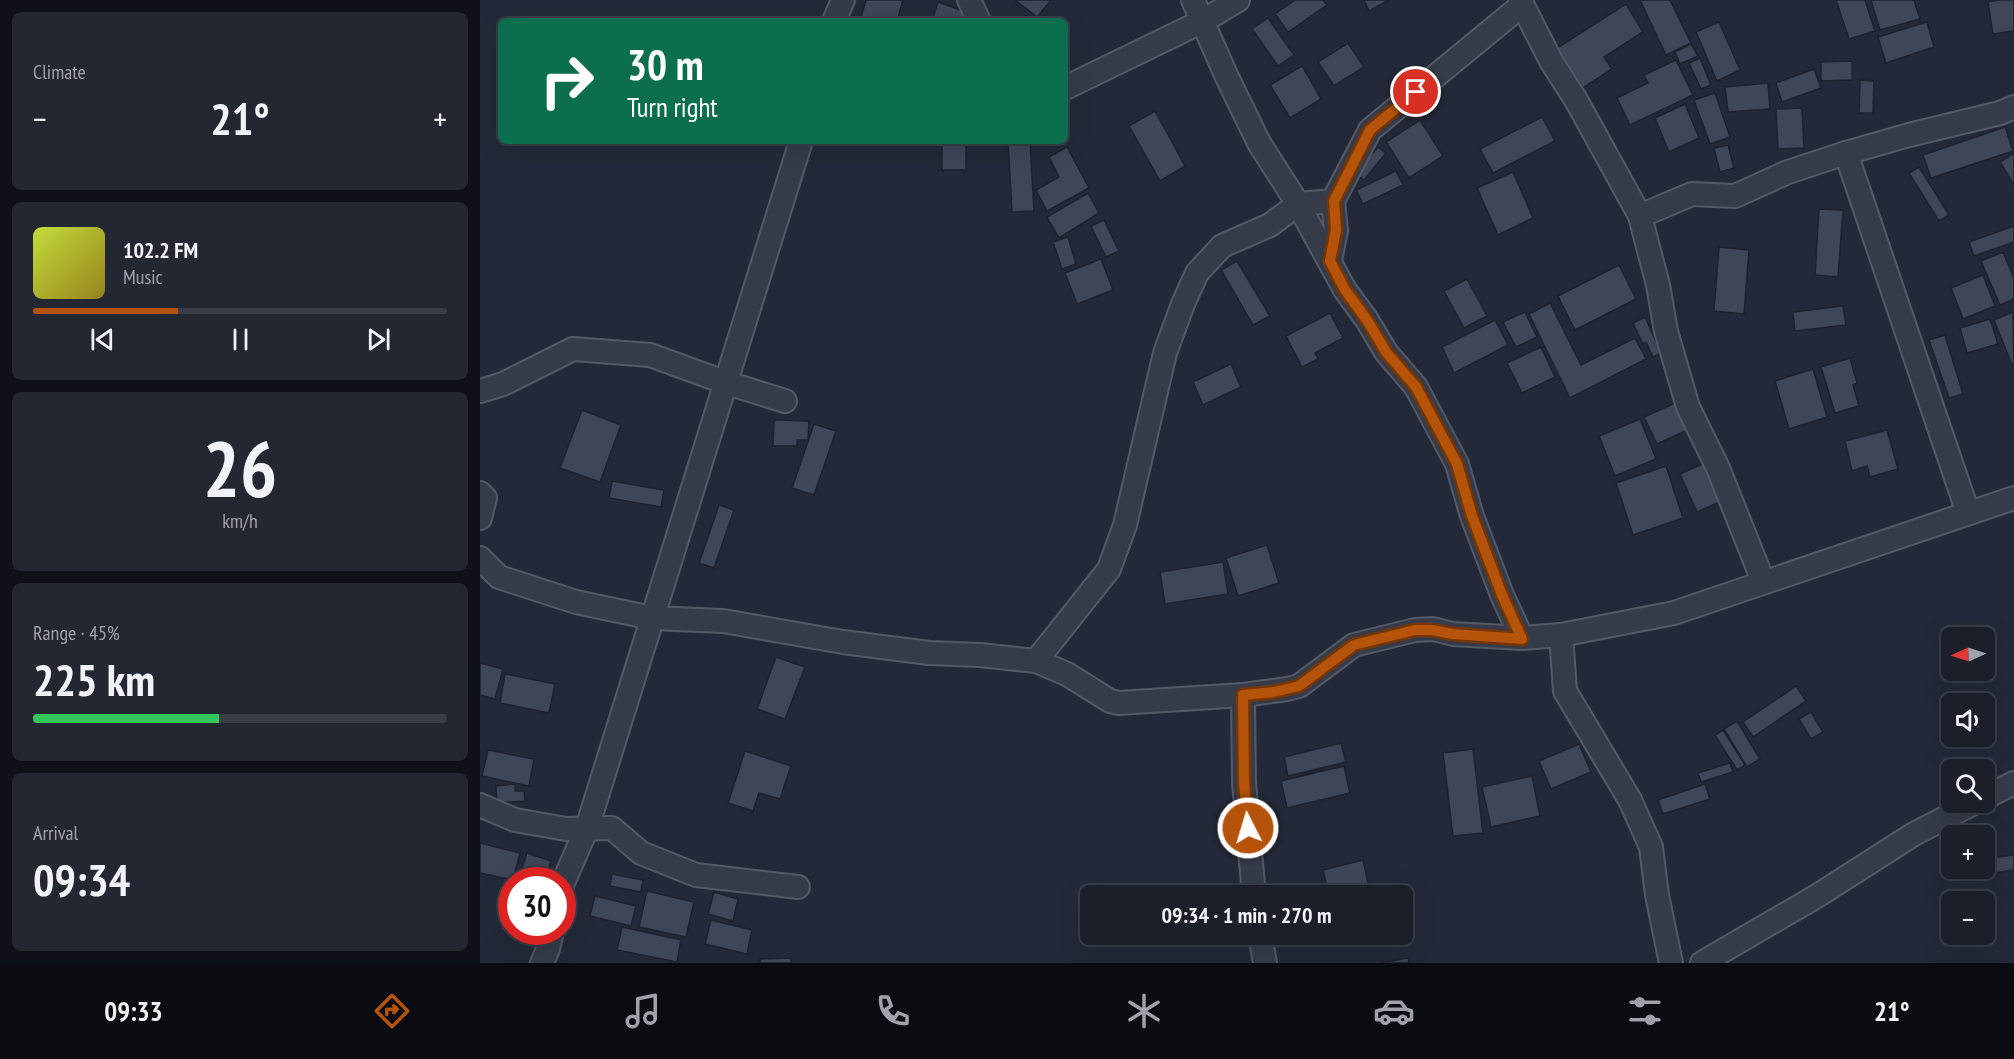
<!DOCTYPE html>
<meta charset="utf-8">
<style>
:root{--surface:#1a1f2a;--page:#232732;--text:#f1f3f6;--muted:#9fa2a8;--line:#383d47;--accent:#b45309}
body{margin:0;font-family:"PT Sans Narrow",sans-serif;background:var(--page);color:var(--text);height:100vh;display:flex;flex-direction:column;font-size:22px;white-space:nowrap}
*{box-sizing:border-box;margin:0}
p{font-size:20px;color:var(--muted)}
.icon{flex:none;width:33px;height:33px;fill:none;stroke:currentColor;stroke-width:2;stroke-linecap:round;stroke-linejoin:round}
.map{position:relative;flex:1;overflow:hidden}
.drawer{display:flex;flex-direction:column;gap:12px;padding:12px;background:#0e1117;width:480px}
.drawer>*{flex:none}
.top-card{position:absolute;left:18px;top:18px;width:570px;height:126px;border-radius:9px;box-shadow:0 6px 24px #0002,0 0 0 2px var(--line);background:#0b6e4f;color:#fff;overflow:hidden}
.needle{width:39px;rotate:267deg}
.buttons{position:absolute;left:1461px;top:627px;display:grid;gap:12px}
.buttons a{display:grid;place-items:center;width:54px;height:54px;border-radius:9px;background:var(--surface);box-shadow:0 6px 24px #0002,0 0 0 2px var(--line);font-size:30px}
.speed{position:absolute;left:18px;top:867px;display:flex;gap:12px;font-size:30px;font-weight:700;text-align:center}
.speed>*{display:grid;place-content:center;width:78px;height:78px;border-radius:50%;background:var(--surface);box-shadow:0 6px 24px #0002,0 0 0 2px var(--line);line-height:1}
.speed .limit{border:9px solid #d22;background:#fff;color:#111}
.pin{position:absolute;display:grid;place-items:center;width:51px;height:51px;color:#fff;margin:-26px;border:3px solid #fff;border-radius:50%;box-shadow:0 2px 6px #0007}
.me{position:absolute;width:66px;margin:-33px;rotate:355deg;stroke-linejoin:round;filter:drop-shadow(0 0 4px #0008)}
.turn{display:flex;align-items:center;gap:21px;height:126px;padding:0 30px;font-size:27px}
.turn .icon{width:78px;height:78px;stroke-width:2.5}
.turn b{display:block;font-size:42px;line-height:51px}
.big{font-size:45px;font-weight:700;line-height:1.1}
.drawer .tile{flex:1;display:flex;flex-direction:column;justify-content:center;gap:9px;min-width:0;padding:0 21px;border-radius:9px;background:var(--page)}
.drawer .dial{align-items:center;gap:0}
.dial b{font-size:78px;line-height:1}
.song{display:flex;align-items:center;gap:18px}
.cover{width:72px;height:72px;border-radius:9px;background:linear-gradient(135deg,hsl(70 70% 55%),hsl(50 70% 35%))}
.played{height:6px;border-radius:3px;background:linear-gradient(90deg,var(--accent) 35%,var(--line) 35%)}
.keys{display:flex;justify-content:space-around;direction:ltr}
.heat{display:flex;justify-content:space-between;align-items:center;font-size:33px;direction:ltr}
.charge{height:9px;border-radius:4px;background:linear-gradient(90deg,#34c759 45%,var(--line) 0)}
.trip{position:absolute;left:600px;top:885px;width:333px;height:60px;border-radius:9px;background:var(--surface);box-shadow:0 6px 24px #0002,0 0 0 2px var(--line);font-weight:700;line-height:60px;text-align:center}
.tabs{display:flex;height:96px;justify-content:space-around;align-items:center;background:#0a0c11;color:var(--muted)}
.tabs .icon{width:42px;height:42px}
.tabs .current{color:var(--accent)}
.tabs b{font-size:27px;color:var(--text)}
main{display:flex;flex:1;min-height:0}
.map>svg:first-child{display:block}
.building{fill:#3f4658;stroke:#1e222f;stroke-width:1.5}
.lines{fill:none;stroke-linecap:round;stroke-linejoin:round}
.minor-casing{stroke:#545966;stroke-width:26}
.minor{stroke:#363b49;stroke-width:22}
.route-casing{stroke:#753606;stroke-width:15}
.route{stroke:#b45309;stroke-width:10}
</style>
<main>
<section class="drawer">
<div class="tile"><p>Climate</p>
<div class="heat"><a>−</a><b class="big">21°</b><a>+</a></div>
</div>
<div class="tile">
<div class="song"><i class="cover"></i><div><b>102.2 FM</b><p>Music</p></div></div>
<div class="played"></div>
<div class="keys"><svg class="icon" aria-label="previous" viewBox="0 0 24 24"><path d="M18 5L8 12l10 7zM5 5v14"/></svg><svg class="icon" aria-label="pause" viewBox="0 0 24 24"><path d="M8 5v14M16 5v14"/></svg><svg class="icon" aria-label="next" viewBox="0 0 24 24"><path d="M6 5l10 7-10 7zM19 5v14"/></svg></div>
</div>
<div class="tile dial"><b>26</b><p>km/h</p></div>
<div class="tile"><p>Range · 45%</p><b class="big">225 km</b><div class="charge"></div></div>
<div class="tile"><p>Arrival</p><b class="big">09:34</b></div>
</section>
<div class="map">
<svg width="1534" height="963" viewBox="0 0 1534 963">
<rect width="100%" height="100%" fill="#232938"/>
<g class="building">
<polygon points="386,0 423,0 417,21 380,21"/>
<polygon points="535,0 571,0 557,17"/>
<polygon points="815,0 843,0 847,5 808,32 795,14"/>
<polygon points="884,0 909,0 889,11"/>
<polygon points="1160,0 1190,0 1211,43 1186,55"/>
<polygon points="1356,0 1385,0 1395,31 1369,39"/>
<polygon points="1391,0 1434,0 1440,19 1400,30"/>
<polygon points="1518,0 1534,0 1534,31 1513,34 1508,2"/>
<polygon points="458,2 489,13 486,21 452,21"/>
<polygon points="1146,4 1163,32 1124,57 1132,69 1103,88 1077,48"/>
<polygon points="548,15 551,21 534,21"/>
<polygon points="788,18 814,55 798,66 772,29"/>
<polygon points="1239,22 1260,70 1237,81 1216,32"/>
<polygon points="1447,22 1454,47 1406,63 1398,37"/>
<polygon points="868,43 884,67 854,86 838,62"/>
<polygon points="1211,44 1218,56 1200,64 1195,52"/>
<polygon points="1220,58 1231,85 1221,89 1209,63"/>
<polygon points="1196,60 1213,95 1150,125 1137,98 1168,83 1164,75"/>
<polygon points="1372,61 1372,80 1341,81 1341,62"/>
<polygon points="822,66 841,99 810,118 790,85"/>
<polygon points="1334,69 1341,88 1302,102 1296,83"/>
<polygon points="1380,80 1394,81 1393,113 1379,113"/>
<polygon points="1288,83 1290,109 1248,112 1245,87"/>
<polygon points="1235,93 1250,137 1230,144 1214,100"/>
<polygon points="1205,104 1219,138 1189,152 1175,118"/>
<polygon points="1322,108 1324,148 1298,149 1296,109"/>
<polygon points="675,111 705,166 680,181 649,126"/>
<polygon points="1062,117 1075,141 1013,173 1000,149"/>
<polygon points="940,120 963,156 929,178 906,142"/>
<polygon points="1525,127 1533,151 1451,178 1443,155"/>
<rect x="462" y="141" width="24" height="29"/>
<polygon points="528,141 550,141 554,211 532,212"/>
<polygon points="1248,145 1254,168 1240,172 1234,148"/>
<polygon points="587,147 609,188 567,211 556,190 579,177 569,157"/>
<polygon points="898,147 906,153 884,180 875,173"/>
<polygon points="1534,153 1534,185 1520,162"/>
<polygon points="1439,167 1469,215 1459,221 1429,173"/>
<polygon points="916,171 923,185 883,204 876,190"/>
<polygon points="1033,172 1053,218 1018,235 997,188"/>
<polygon points="608,193 619,213 579,238 567,217"/>
<polygon points="1339,209 1363,210 1358,277 1335,275"/>
<polygon points="624,220 639,251 626,257 611,226"/>
<polygon points="1534,226 1534,242 1494,256 1489,242"/>
<polygon points="588,237 596,264 582,269 573,242"/>
<polygon points="1239,247 1269,250 1264,314 1234,311"/>
<polygon points="1523,252 1534,278 1534,299 1520,305 1501,261"/>
<polygon points="621,259 633,290 597,304 585,273"/>
<polygon points="757,261 790,316 773,325 741,270"/>
<polygon points="1139,265 1156,299 1095,330 1078,296"/>
<polygon points="1503,275 1515,306 1483,319 1471,288"/>
<polygon points="987,279 1007,316 984,328 964,291"/>
<polygon points="1070,303 1101,365 1155,338 1166,359 1090,398 1049,314"/>
<polygon points="1363,306 1366,325 1315,331 1313,312"/>
<polygon points="1045,312 1057,337 1036,347 1023,322"/>
<polygon points="1533,312 1534,364 1532,365 1514,320"/>
<polygon points="850,313 863,338 835,353 838,359 822,367 806,336"/>
<polygon points="1165,317 1181,353 1173,357 1166,342 1163,344 1153,323"/>
<polygon points="1510,319 1518,344 1487,353 1480,328"/>
<polygon points="1015,320 1028,345 974,373 962,347"/>
<polygon points="1465,335 1483,394 1469,398 1449,340"/>
<polygon points="1061,347 1075,377 1042,393 1027,363"/>
<polygon points="1370,358 1377,383 1373,385 1379,406 1355,413 1341,367"/>
<polygon points="751,364 761,387 723,405 713,382"/>
<polygon points="1333,369 1347,417 1309,429 1295,381"/>
<polygon points="1202,400 1214,427 1177,444 1164,417"/>
<polygon points="102,410 141,425 120,482 80,468"/>
<polygon points="1160,419 1176,459 1135,476 1119,436"/>
<polygon points="294,420 329,421 328,440 317,440 317,446 293,446"/>
<polygon points="334,424 356,431 334,495 312,488"/>
<polygon points="1407,430 1418,469 1390,477 1387,466 1372,471 1365,441"/>
<polygon points="1229,461 1246,499 1217,512 1200,474"/>
<polygon points="1186,466 1203,518 1153,535 1136,483"/>
<polygon points="132,481 184,490 181,507 129,498"/>
<polygon points="239,505 254,510 234,568 219,563"/>
<polygon points="787,545 799,583 758,596 746,558"/>
<polygon points="743,562 748,594 685,604 680,572"/>
<polygon points="296,657 325,667 305,719 277,709"/>
<polygon points="0,663 23,669 15,699 0,695"/>
<polygon points="25,674 75,684 69,713 20,703"/>
<polygon points="1316,686 1326,701 1273,737 1263,722"/>
<polygon points="1331,712 1343,732 1331,739 1319,719"/>
<polygon points="1257,721 1280,759 1267,767 1244,729"/>
<polygon points="1243,730 1265,765 1257,770 1235,735"/>
<polygon points="861,743 866,762 808,776 804,757"/>
<polygon points="1099,744 1111,772 1071,789 1059,761"/>
<polygon points="993,749 1003,833 973,836 963,753"/>
<polygon points="8,750 54,759 49,786 2,776"/>
<polygon points="265,751 311,766 300,799 279,793 273,811 248,803"/>
<polygon points="1250,763 1253,772 1221,782 1218,773"/>
<polygon points="864,766 870,793 807,808 801,781"/>
<polygon points="1052,776 1060,816 1011,827 1002,787"/>
<polygon points="35,784 35,791 44,791 45,801 17,803 16,786"/>
<polygon points="1225,784 1230,799 1183,814 1178,800"/>
<polygon points="0,843 40,853 33,880 0,873"/>
<polygon points="47,853 71,861 64,880 38,880"/>
<polygon points="1534,855 1534,870 1501,875 1500,868 1504,868 1504,859"/>
<polygon points="883,860 891,896 849,896 843,870"/>
<polygon points="132,874 163,880 161,892 130,886"/>
<polygon points="167,891 214,902 206,937 159,927"/>
<polygon points="234,892 258,899 253,921 228,914"/>
<polygon points="115,896 156,906 151,926 110,916"/>
<polygon points="231,920 272,930 267,954 225,944"/>
<polygon points="142,927 201,940 197,962 137,950"/>
<polygon points="311,958 311,963 280,963 280,959"/>
<polygon points="928,958 929,963 902,963"/>
</g>
<g class="lines">
<defs>
<g id="minor">
<polyline points="489,0 499,21"/>
<polyline points="713,0 746,75 779,143 818,204 865,290 887,320 906,352 936,387 977,464 992,516 1022,595 1042,638"/>
<polyline points="1040,0 1071,61 1096,100 1160,216 1178,285 1186,331 1208,407 1238,468 1283,581"/>
<polyline points="354,21 363,0"/>
<polyline points="585,88 723,21 758,0"/>
<polyline points="1366,153 1488,513"/>
<polyline points="1160,216 1212,194 1255,196 1308,172 1366,153 1429,135 1520,113 1534,107"/>
<polyline points="850,261 856,230 853,201 890,130 1042,5"/>
<polyline points="0,391 23,384 93,349 170,355 247,383 305,401"/>
<polyline points="0,493 5,498 0,518"/>
<polyline points="0,558 19,577 96,602 172,618 243,621 363,642 449,653 500,655 556,661 587,674 630,701 639,703 763,695 807,689 819,686 874,645 935,630 953,629 973,634 1042,638 1081,635 1194,613 1534,498"/>
<polyline points="1081,635 1085,691 1150,800 1171,847 1177,895 1191,963"/>
<polyline points="556,661 629,569 645,525 685,353 703,304 717,273 742,246 790,225 818,204 853,201"/>
<polyline points="763,695 764,783 774,896"/>
<polyline points="1504,798 1534,783"/>
<polyline points="0,805 35,820 86,829 132,828 161,853 216,875 318,887"/>
<polyline points="82,885 107,828 321,141"/>
<polyline points="780,934 785,963"/>
<polyline points="62,963 68,949 72,932"/>
<polyline points="1222,963 1337,896 1434,834 1496,802"/>
</g>
</defs>
<use href="#minor" class="minor-casing"/>
<use href="#minor" class="minor"/>
</g>
<g class="lines">
<defs>
<polyline id="route" points="768,828 764,783 763,695 794,692 819,686 874,645 935,630 952,630 973,634 1042,639 1022,595 992,516 977,464 936,387 906,352 887,320 865,290 850,261 856,230 854,201 890,130 936,92"/>
</defs>
<use href="#route" class="route-casing"/>
<use href="#route" class="route"/>
</g>
</svg>
<div class="buttons">
<a><svg class="needle" viewBox="-14 -14 28 28"><path d="M0-13l5 13h-10z" fill="#e53935"/><path d="M0 13l5-13h-10z" fill="#9fa2a8"/></svg></a>
<a><svg class="icon" aria-label="sound" viewBox="0 0 24 24"><path d="M4 9h4l5-4v14l-5-4H4zM17 9q2 3 0 6"/></svg></a>
<a><svg class="icon" aria-label="search" viewBox="0 0 24 24"><circle cx="10" cy="10" r="6"/><path d="M15 15l6 6"/></svg></a>
<a>+</a>
<a>−</a>
</div>
<div class="speed"><div class="limit">30</div></div>
<div class="pin" style="left:936px;top:92px;background:#d93025"><svg class="icon" aria-label="arrive" viewBox="0 0 24 24"><path d="M6 21V4h12l-3 4 3 4H6"/></svg></div>
<svg class="me" style="left:768px;top:828px" viewBox="-20 -20 40 40"><circle r="17" fill="#b45309" stroke="#fff" stroke-width="3"/><path d="M0-11L8 9 0 5-8 9z" fill="#fff"/></svg>
<div class="trip">09:34 · 1 min · 270 m</div>
<div class="top-card">
<div class="turn"><svg class="icon" aria-label="right" viewBox="0 0 24 24"><path d="M7 20v-9h11M14 6l5 5-5 5"/></svg><div><b>30 m</b>Turn right</div></div>
</div>
</div>
</main>
<nav class="tabs">
<b>09:33</b>
<svg class="icon current" aria-label="directions" viewBox="0 0 24 24"><path d="M12 3l9 9-9 9-9-9zM9 14v-3h6M13 9l2 2-2 2"/></svg>
<svg class="icon" aria-label="music" viewBox="0 0 24 24"><path d="M9 18V5l10-2v13"/><circle cx="6" cy="18" r="3"/><circle cx="16" cy="16" r="3"/></svg>
<svg class="icon" aria-label="phone" viewBox="0 0 24 24"><path d="M5 4h4l2 5-3 2q2 4 5 5l2-3 5 2v4C11 20 4 13 5 4z"/></svg>
<svg class="icon" aria-label="climate" viewBox="0 0 24 24"><path d="M12 3v18M4 7l16 10M4 17L20 7"/></svg>
<svg class="icon" aria-label="car" viewBox="0 0 24 24"><path d="M5 17H2v-5l4-1 3-4h7l3 4 3 1v5h-3M9 17h6M6 11h13"/><circle cx="7" cy="17" r="2"/><circle cx="17" cy="17" r="2"/></svg>
<svg class="icon" aria-label="filters" viewBox="0 0 24 24"><path d="M4 7h16M4 17h16"/><circle cx="9" cy="7" r="2"/><circle cx="15" cy="17" r="2"/></svg>
<b>21°</b>
</nav>
